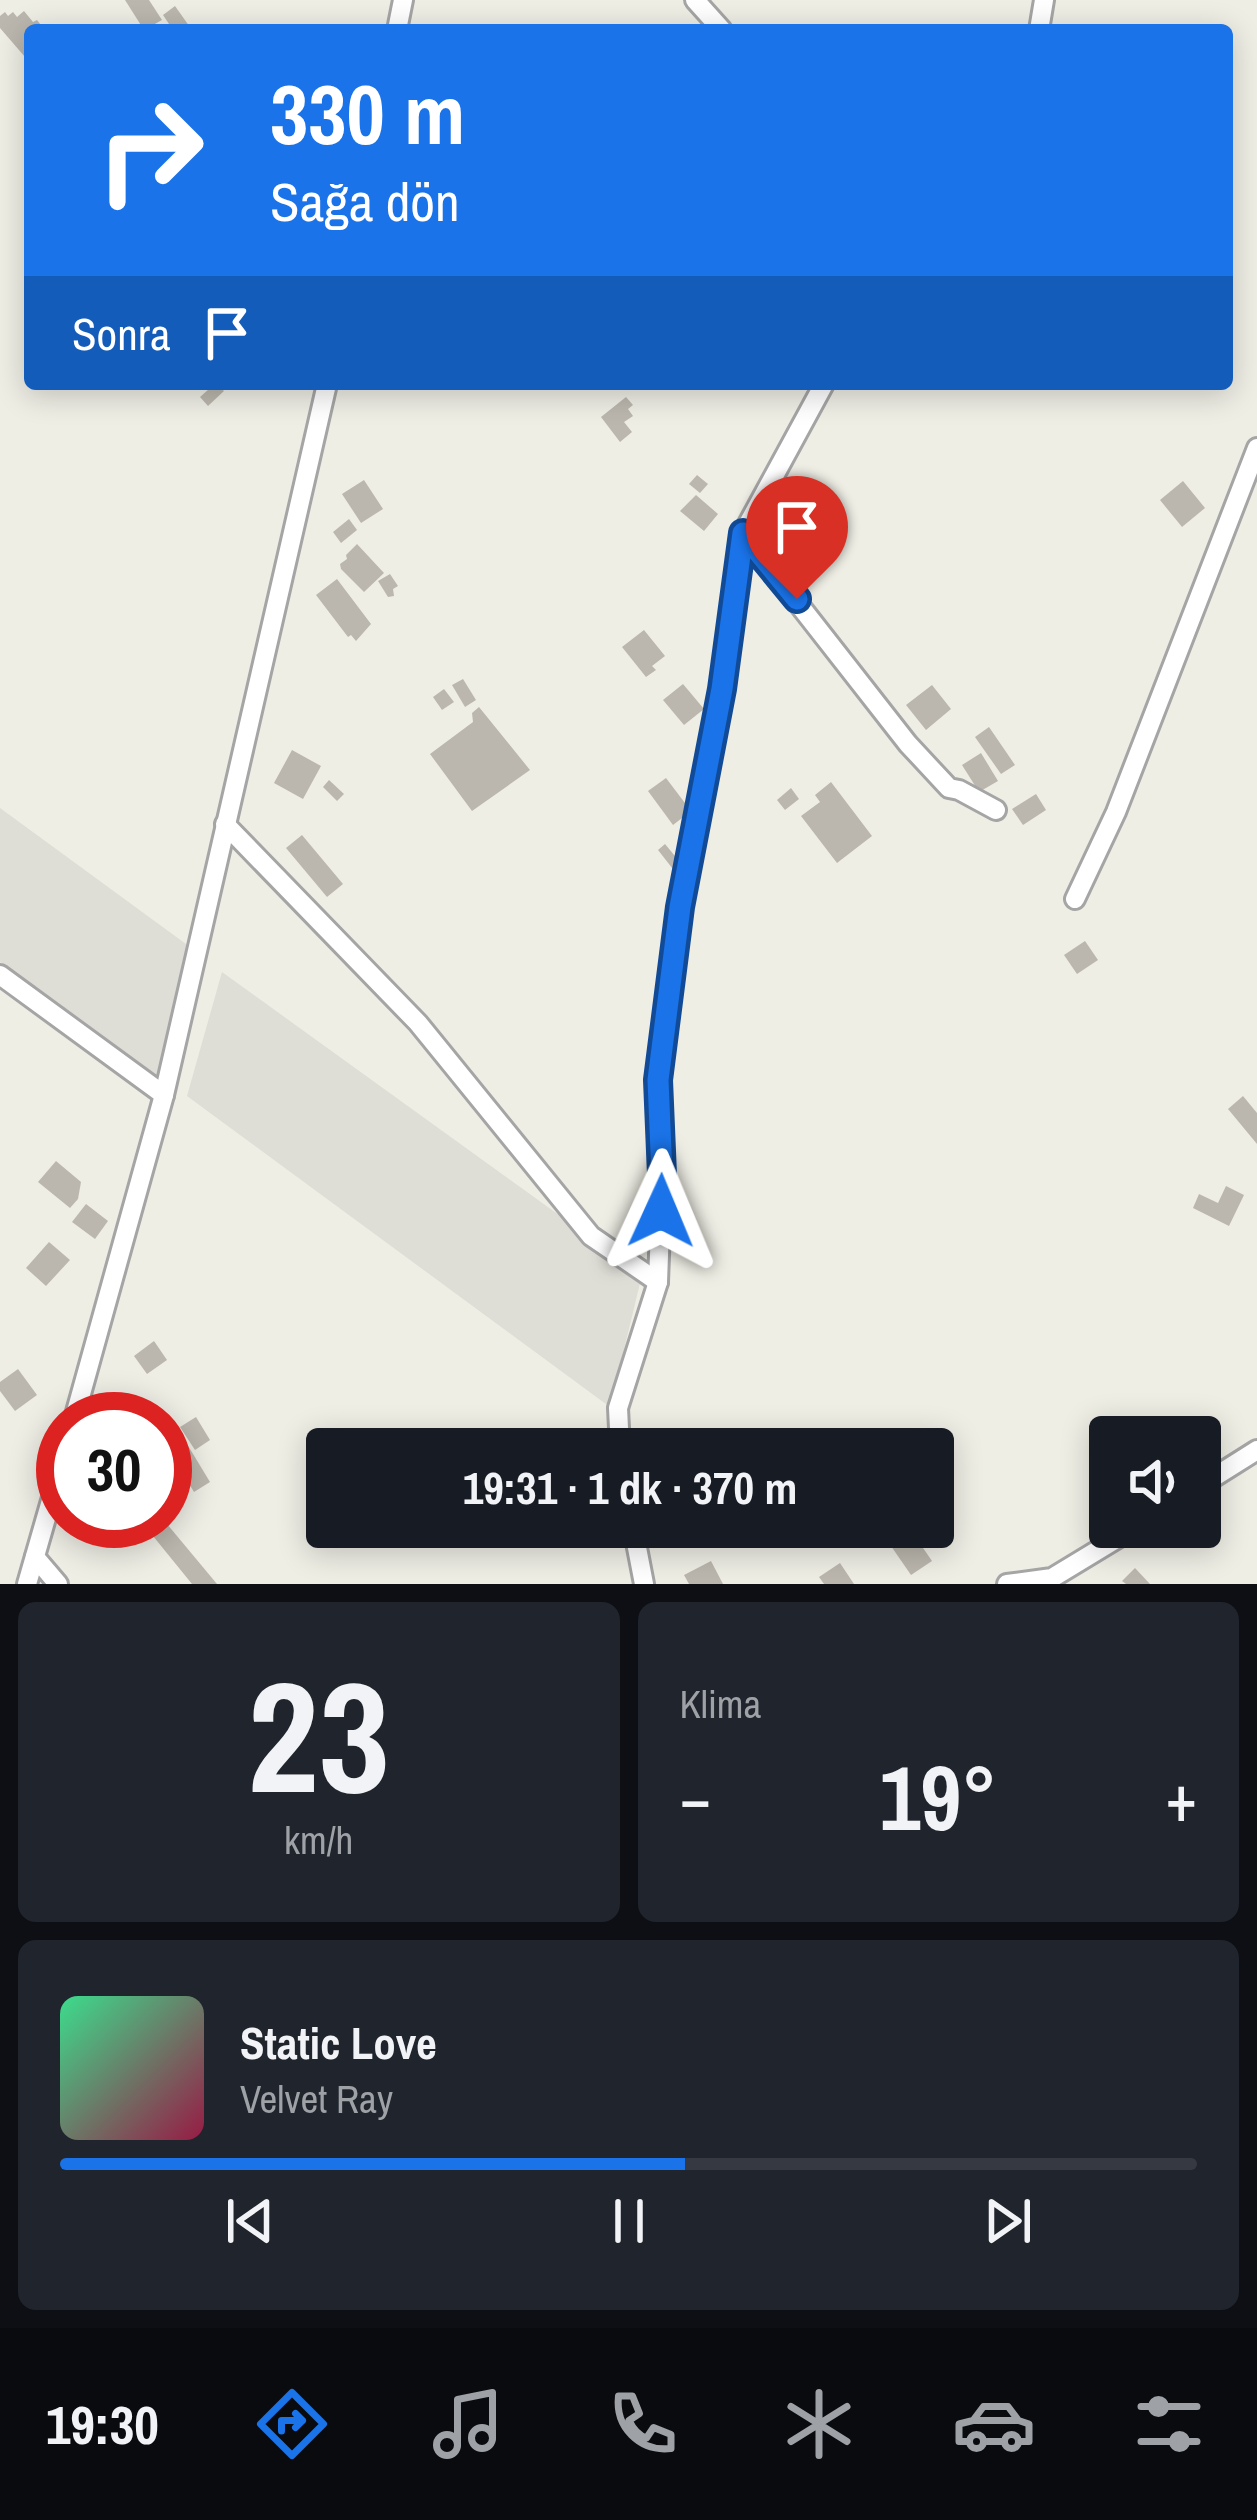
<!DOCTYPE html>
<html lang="tr">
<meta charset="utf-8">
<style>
:root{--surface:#171b24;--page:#20242c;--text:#f1f3f6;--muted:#9ea1a6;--line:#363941;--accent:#1a73e8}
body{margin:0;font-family:"Archivo Narrow",sans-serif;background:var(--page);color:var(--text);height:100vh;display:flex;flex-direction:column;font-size:45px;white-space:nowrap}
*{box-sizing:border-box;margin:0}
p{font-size:39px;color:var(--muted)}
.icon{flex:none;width:66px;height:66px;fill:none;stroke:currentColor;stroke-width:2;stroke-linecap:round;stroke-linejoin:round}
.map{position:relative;height:1584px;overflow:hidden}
.side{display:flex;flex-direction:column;gap:18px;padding:18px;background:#0d0f14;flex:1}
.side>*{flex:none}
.banner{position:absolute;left:24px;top:24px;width:1209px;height:366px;border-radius:12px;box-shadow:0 6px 30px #0003;background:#1a73e8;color:#fff;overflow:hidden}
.tools{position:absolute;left:1089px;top:1416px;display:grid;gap:24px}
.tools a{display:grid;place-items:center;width:132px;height:132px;border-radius:12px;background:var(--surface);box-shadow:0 6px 30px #0003;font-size:60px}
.speed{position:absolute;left:36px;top:1392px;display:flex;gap:24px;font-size:60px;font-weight:700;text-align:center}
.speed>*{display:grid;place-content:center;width:156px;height:156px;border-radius:50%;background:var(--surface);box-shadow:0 6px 30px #0003;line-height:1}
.speed .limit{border:18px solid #d22;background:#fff;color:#111}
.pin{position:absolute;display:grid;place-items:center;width:102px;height:102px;color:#fff;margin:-123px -51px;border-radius:50% 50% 50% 0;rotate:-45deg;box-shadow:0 0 12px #0007}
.pin .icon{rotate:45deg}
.me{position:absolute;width:132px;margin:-66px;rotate:1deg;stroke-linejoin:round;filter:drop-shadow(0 0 9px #0008)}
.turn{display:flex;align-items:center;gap:42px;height:252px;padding:0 48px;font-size:54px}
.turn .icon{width:156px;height:156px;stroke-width:2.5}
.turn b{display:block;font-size:84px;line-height:102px}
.then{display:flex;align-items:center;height:114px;padding:0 48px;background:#0003;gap:24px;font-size:45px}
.big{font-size:90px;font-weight:700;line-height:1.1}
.side .tile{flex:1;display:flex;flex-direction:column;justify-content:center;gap:18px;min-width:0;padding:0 42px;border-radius:18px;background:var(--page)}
.side .dial{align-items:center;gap:0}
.dial b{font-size:156px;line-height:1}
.song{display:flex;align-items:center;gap:36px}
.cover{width:144px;height:144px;border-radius:18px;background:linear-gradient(135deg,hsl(150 70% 55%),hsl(340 70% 35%))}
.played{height:12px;border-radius:6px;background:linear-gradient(90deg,var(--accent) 55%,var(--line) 55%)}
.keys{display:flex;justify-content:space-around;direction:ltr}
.heat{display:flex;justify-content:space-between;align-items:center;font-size:66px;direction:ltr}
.side .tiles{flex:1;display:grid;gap:18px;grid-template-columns:1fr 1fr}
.tile:last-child{grid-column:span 2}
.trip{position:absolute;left:306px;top:1428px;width:648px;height:120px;border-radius:12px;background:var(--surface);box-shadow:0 6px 30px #0003;font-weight:700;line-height:120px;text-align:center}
.menu{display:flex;height:192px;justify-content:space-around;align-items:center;background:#090b0e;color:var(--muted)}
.menu .icon{width:84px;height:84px}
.menu .active{color:var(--accent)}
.menu b{font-size:54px;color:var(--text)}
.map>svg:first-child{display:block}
.airport{fill:#deddd6}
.building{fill:#bbb7ae}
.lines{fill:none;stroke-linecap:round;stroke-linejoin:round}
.minor-casing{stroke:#a5a5a5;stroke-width:24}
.minor{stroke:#fff;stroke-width:18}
.route-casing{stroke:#114b97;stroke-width:30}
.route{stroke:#1a73e8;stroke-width:21}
</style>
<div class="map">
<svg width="1257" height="1584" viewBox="0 0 1257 1584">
<rect width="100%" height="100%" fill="#efeee5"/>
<g class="airport">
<polygon points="0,808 190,947 157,1076 0,962"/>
<polygon points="222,972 642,1275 610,1407 187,1096"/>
</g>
<g class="building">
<polygon points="125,0 149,0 162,20 144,30"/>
<polygon points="175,6 192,30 173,30 163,15"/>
<polygon points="24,11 33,22 37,20 45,30 30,30 30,52 25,57 0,28 0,16 5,12 8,16 13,12 17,17"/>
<polygon points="205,384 217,384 224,391 208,406 200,397 209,389"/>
<polygon points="626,397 633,405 628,409 633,416 624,422 632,432 620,442 601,417"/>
<polygon points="697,475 708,484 700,493 689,484"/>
<polygon points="364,480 383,509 361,523 342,494"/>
<polygon points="1183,481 1205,508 1182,527 1160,500"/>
<polygon points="696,495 718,514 704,531 680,511"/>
<polygon points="349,519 357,530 341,543 333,532"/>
<polygon points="357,544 384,573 364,592 341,569 340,564 347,559 346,555"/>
<polygon points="390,574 398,586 393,589 394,596 388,597 378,581"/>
<polygon points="337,579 371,624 356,641 351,635 348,637 316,595"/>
<polygon points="644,630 665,656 652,666 656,670 646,677 622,647"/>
<polygon points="463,679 476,700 465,707 452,685"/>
<polygon points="683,684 704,709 684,725 663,700"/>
<polygon points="932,685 951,709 926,730 906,705"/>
<polygon points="444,689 454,702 442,710 433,697"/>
<polygon points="479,707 530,770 472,811 430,754 473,722 472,713"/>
<polygon points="989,727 1015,765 1001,774 975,737"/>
<polygon points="292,750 321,766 303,799 274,783"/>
<polygon points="981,753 998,781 979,792 962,765"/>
<polygon points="666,778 691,811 673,825 648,791"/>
<polygon points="329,780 344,794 337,801 323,787"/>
<polygon points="831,782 872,836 837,863 801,816 820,802 815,795"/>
<polygon points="791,788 799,799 785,810 777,800"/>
<polygon points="1036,794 1046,810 1023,825 1012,809"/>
<polygon points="302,835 343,884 327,897 286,848"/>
<polygon points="665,844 684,867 676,873 658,850"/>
<polygon points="1085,941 1098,960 1077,974 1064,955"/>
<polygon points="1243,1096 1257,1113 1257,1144 1228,1109"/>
<polygon points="56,1161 81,1182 78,1199 70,1208 38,1182"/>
<polygon points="1226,1186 1244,1195 1229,1226 1193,1208 1199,1194 1218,1203"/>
<polygon points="86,1204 108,1221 95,1239 72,1222"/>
<polygon points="49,1242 70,1260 46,1286 26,1268"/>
<polygon points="154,1341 167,1360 147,1374 134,1356"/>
<polygon points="18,1369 37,1395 15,1411 0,1391 0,1382"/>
<polygon points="146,1402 159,1419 122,1419"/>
<polygon points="196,1417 210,1440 195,1450 180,1427"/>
<polygon points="187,1444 210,1482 194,1492 171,1454"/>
<polygon points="167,1524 217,1584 192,1584 153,1536"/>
<polygon points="912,1532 932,1561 911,1575 891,1546"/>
<polygon points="711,1561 723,1584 689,1584 684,1575"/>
<polygon points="840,1563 854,1584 824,1584 819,1577"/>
<polygon points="1135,1568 1150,1584 1126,1584 1122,1581"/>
</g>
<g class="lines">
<defs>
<g id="minor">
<polyline points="695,0 722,30"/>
<polyline points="397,30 403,0"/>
<polyline points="1039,30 1044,0"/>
<polyline points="743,533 908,744 949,788 959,790 996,810"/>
<polyline points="225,824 418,1023 591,1236 658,1282"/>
<polyline points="1075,899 1116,812 1257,448"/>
<polyline points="0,975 164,1095"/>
<polyline points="74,1419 164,1095 327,384"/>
<polyline points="620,1449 618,1408 658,1282 662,1175 659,1080 680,907 722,689 743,533 824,384"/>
<polyline points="1200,1486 1257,1450"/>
<polyline points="633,1527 644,1584"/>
<polyline points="35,1557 58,1584"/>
<polyline points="27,1584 63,1459"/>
<polyline points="1007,1584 1052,1578 1136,1527"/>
</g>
</defs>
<use href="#minor" class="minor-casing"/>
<use href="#minor" class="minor"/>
</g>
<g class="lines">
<defs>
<polyline id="route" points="661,1211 662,1175 658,1080 680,907 722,689 743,533 797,599"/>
</defs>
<use href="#route" class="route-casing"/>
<use href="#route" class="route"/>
</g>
</svg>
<div class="tools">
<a><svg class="icon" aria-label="sound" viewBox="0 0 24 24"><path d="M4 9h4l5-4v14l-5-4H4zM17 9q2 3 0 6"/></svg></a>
</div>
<div class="speed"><div class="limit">30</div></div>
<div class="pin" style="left:797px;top:599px;background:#d93025"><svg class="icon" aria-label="arrive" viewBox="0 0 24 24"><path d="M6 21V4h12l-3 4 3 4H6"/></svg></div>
<svg class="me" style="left:661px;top:1211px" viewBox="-20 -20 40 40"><path d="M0-17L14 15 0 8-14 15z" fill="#1a73e8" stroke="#fff" stroke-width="4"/></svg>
<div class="trip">19:31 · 1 dk · 370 m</div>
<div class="banner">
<div class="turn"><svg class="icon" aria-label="right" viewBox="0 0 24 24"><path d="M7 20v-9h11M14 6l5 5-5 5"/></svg><div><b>330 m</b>Sağa dön</div></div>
<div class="then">Sonra<svg class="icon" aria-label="arrive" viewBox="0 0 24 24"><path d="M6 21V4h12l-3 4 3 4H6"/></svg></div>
</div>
</div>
<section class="side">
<div class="tiles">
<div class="tile dial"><b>23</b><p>km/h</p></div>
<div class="tile"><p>Klima</p>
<div class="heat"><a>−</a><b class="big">19°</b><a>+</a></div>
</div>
<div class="tile">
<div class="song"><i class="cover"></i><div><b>Static Love</b><p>Velvet Ray</p></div></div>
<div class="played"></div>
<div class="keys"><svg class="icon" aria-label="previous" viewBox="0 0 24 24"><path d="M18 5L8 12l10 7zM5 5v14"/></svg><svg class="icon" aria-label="pause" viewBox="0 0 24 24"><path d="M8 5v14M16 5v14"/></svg><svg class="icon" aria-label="next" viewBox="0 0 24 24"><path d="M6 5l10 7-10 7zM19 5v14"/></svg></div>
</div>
</div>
</section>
<nav class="menu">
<b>19:30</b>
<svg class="icon active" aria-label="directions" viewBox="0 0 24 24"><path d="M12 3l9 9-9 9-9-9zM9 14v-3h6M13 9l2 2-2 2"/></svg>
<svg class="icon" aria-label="music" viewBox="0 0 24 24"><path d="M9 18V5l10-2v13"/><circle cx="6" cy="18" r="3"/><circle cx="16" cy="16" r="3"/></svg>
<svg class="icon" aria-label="phone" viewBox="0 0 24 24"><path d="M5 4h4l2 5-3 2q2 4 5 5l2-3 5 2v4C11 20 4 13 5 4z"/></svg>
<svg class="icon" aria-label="climate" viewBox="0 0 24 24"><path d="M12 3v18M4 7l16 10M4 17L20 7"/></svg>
<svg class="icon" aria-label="car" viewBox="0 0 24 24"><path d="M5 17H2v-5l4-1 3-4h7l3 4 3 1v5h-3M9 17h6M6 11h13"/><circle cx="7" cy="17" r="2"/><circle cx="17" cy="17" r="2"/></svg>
<svg class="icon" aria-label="filters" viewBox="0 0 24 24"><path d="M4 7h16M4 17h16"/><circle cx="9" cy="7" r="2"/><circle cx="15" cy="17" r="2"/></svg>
</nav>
